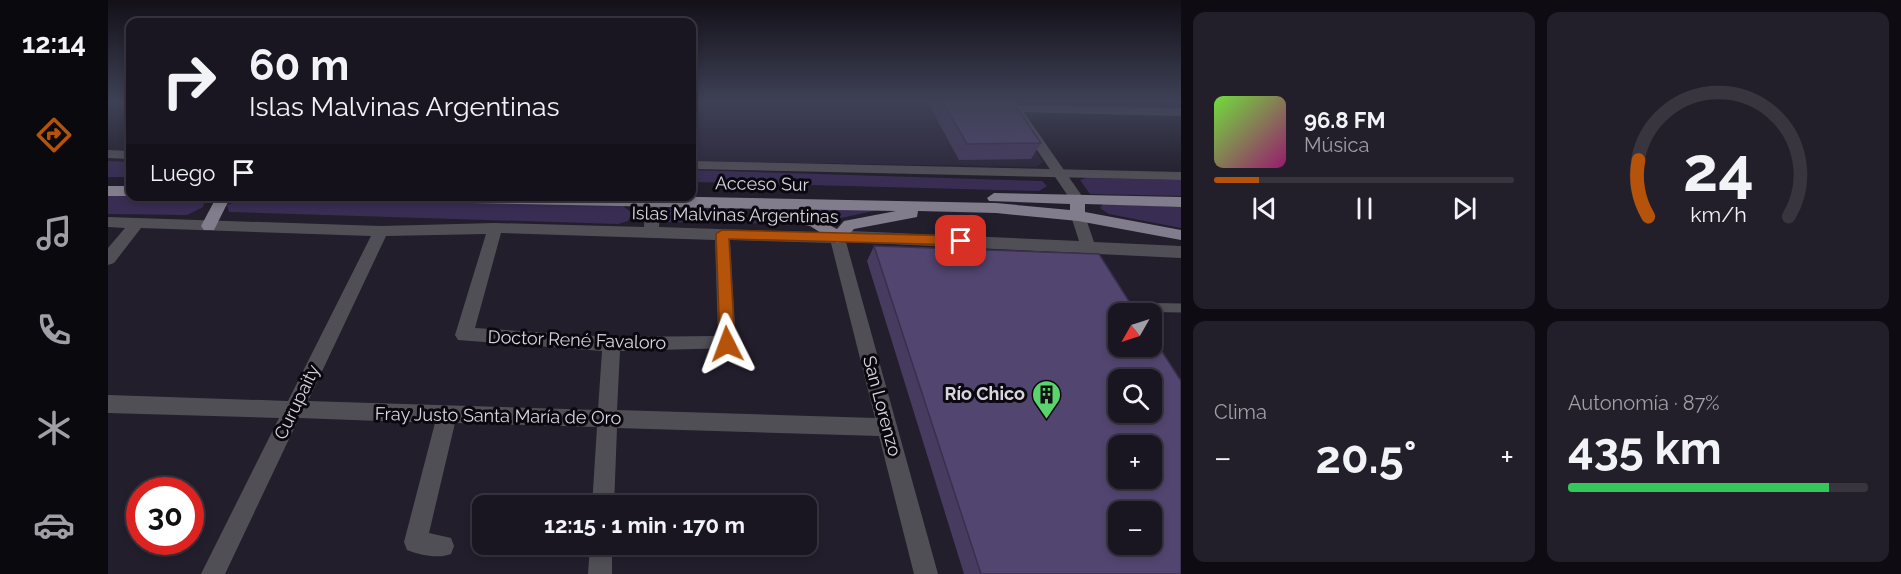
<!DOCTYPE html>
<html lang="es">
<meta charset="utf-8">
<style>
:root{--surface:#1a1621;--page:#231f2a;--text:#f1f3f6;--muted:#9f9fa5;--line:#38353f;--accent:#b45309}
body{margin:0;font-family:Raleway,sans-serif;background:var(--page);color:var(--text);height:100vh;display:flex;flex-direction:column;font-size:22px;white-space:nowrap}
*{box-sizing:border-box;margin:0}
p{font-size:20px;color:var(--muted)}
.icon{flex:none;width:33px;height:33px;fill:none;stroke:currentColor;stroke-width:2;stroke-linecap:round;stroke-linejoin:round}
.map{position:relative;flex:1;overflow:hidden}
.side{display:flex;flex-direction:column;gap:12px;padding:12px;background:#0e0c12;width:720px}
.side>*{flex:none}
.guide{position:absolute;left:18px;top:18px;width:570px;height:183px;border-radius:12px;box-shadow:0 3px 9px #0003,0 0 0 2px var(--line);background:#1a1621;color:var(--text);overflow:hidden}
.needle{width:39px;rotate:231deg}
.fabs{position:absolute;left:1000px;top:303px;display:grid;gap:12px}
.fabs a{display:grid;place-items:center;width:54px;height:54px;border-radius:12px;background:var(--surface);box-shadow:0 3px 9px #0003,0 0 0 2px var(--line);font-size:30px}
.speed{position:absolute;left:18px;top:477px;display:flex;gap:12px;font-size:30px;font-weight:700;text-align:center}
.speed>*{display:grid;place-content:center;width:78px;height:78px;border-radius:50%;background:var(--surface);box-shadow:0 3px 9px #0003,0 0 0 2px var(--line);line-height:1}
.speed .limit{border:9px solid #d22;background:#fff;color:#111}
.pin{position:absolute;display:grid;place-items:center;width:51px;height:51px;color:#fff;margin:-26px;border-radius:12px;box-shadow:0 3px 9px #0006}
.me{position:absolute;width:66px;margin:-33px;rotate:357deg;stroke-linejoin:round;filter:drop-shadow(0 0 4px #0008)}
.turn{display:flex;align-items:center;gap:21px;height:126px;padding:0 24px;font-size:27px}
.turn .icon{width:78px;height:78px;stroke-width:2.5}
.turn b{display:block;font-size:42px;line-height:51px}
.then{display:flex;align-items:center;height:57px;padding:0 24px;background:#0003;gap:12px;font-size:22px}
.big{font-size:45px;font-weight:700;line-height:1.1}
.side .widget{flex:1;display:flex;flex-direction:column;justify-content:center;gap:9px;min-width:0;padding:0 21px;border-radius:12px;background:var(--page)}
.side .dial{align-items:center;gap:0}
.dial svg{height:156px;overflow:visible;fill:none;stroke:var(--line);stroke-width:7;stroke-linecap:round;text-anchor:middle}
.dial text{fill:var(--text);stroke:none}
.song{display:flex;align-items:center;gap:18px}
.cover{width:72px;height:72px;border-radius:9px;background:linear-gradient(135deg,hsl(100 70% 55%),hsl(320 70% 35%))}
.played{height:6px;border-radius:3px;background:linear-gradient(90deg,var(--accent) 15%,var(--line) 15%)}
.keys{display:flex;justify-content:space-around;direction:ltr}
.heat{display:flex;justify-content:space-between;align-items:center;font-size:33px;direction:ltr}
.charge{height:9px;border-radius:4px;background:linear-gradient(90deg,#34c759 87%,var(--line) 0)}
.side .tiles{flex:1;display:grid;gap:12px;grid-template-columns:repeat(2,1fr)}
.trip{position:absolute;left:364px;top:495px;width:345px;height:60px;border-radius:12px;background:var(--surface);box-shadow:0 3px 9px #0003,0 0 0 2px var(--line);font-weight:700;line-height:60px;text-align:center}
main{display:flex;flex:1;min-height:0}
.tab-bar{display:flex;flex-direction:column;width:108px;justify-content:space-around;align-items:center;background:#0a090d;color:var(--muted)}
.tab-bar .icon{width:42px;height:42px}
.tab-bar .selected{color:var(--accent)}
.tab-bar b{font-size:27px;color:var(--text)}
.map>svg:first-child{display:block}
.built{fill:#2b2639}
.green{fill:#392d53}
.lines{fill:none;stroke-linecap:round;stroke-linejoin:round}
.service{stroke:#514f56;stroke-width:9}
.minor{fill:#514f56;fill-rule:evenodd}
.tertiary{fill:#514f56;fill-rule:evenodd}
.primary{fill:#817d8c;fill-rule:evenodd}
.wall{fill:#473b60}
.building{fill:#524570;stroke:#39304e;stroke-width:1.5;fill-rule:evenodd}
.route{fill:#b45309;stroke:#753606;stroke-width:1.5}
.labels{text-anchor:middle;stroke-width:6;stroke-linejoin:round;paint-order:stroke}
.street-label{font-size:18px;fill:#d8d5df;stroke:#0b090f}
.poi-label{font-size:18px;font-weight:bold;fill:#d8d5df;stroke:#0b090f;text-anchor:end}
</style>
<main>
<nav class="tab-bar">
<b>12:14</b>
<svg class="icon selected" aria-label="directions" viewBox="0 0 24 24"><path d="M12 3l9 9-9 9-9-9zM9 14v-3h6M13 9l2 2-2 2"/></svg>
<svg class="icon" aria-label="music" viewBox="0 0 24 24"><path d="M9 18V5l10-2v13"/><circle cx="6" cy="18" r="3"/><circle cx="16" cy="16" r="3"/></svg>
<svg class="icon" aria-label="phone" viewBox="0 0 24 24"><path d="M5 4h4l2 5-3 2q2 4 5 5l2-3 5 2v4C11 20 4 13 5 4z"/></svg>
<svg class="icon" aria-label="climate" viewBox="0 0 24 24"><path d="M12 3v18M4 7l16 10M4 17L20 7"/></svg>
<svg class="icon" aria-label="car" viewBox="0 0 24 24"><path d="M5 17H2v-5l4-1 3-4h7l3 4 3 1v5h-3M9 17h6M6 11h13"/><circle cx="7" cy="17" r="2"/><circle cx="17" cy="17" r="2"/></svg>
</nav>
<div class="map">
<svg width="1073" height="574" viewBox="0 0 1073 574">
<rect width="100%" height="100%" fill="#221e2c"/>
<polygon class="built" points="584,101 896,101 935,162 928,167 584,161"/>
<g class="green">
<polygon points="0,161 22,162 22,177 0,177"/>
<polygon points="584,170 934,181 939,186 931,191 584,182"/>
<polygon points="978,178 1073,180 1073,196 982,194 972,180"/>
<polygon points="0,195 98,197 95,207 79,215 0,214"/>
<polygon points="139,198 514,205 524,213 520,221 510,224 121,212 119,205"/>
<polygon points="995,204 1073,207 1073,228 1001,214 992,208"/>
<polygon points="617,208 642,217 687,224 552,222 551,209"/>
<polygon points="686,208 770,210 719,221"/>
</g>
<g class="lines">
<polyline class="service" points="1015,307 1073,308"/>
<g class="minor">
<polygon points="907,105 1073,108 1073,116 903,112 903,106"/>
<polygon points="0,150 22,151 22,159 0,158"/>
<polygon points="584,161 1073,172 1073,180 584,169"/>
<path d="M538,196h14l-1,31 178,6 14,-2 228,10 -8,-25 7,-5 7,5 9,26 87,4v12l-83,-4 -1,6h-12l-3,-7 -236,-11 92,332h-24l-35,-138 -262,-8 -3,78h-22l5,-79 -142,-4 -26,110 22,5 3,8 -3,8c-13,5 -31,1 -44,-4l-3,-8 31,-119 -136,-5 -74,156h-24l78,-156 -171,-5v-18l180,6 83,-165 -230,-8 -27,35 -6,2v-17l17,-20 -17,-1v-10l273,9 114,-3 149,4zM393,233l214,7 3,96 -107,1 -136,-9zM378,234l-31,101 3,5 144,11 -4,59 -290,-9 78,-165zM622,240l101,3 44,175 -258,-8 3,-59 113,-3 3,-5z"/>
<polygon points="482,544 504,544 504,574 480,574"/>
</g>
<polygon class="tertiary" points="896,101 908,101 974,196 976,199 974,202 964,202"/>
<g class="primary">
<rect x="0" y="186" width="22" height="10"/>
<path d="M886,193l187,4v10l-96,-3v8l96,18v10l-103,-19 -82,-8 -78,-2 -1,6 -5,1 -58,11 -12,13 -5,1 -27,-17 -44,-9 -2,-4 5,-4 -397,-8 -7,-5h285l346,7 74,7v-6l-81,-3 -2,-3zM669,209l119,2 -52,10 -7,8 -25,-13z"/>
<polygon points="109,196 123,196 106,230 96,230 93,226"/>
</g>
</g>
<g class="wall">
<polygon points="819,101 904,101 933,143 923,159 851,160"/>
<polygon points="766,246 1073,574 856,574 759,261"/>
</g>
<g class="building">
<polygon points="834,101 904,101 933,143 859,144"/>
<path d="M766,246l225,8 38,60h-18v32h33v-10l29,45v193h-200zM1011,380h33v32h-33zM1011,446h33v32h-33zM1011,512h33v32h-33z"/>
</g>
<linearGradient id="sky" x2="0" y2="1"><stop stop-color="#131018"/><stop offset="0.56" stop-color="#3e4156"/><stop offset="1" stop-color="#3e4156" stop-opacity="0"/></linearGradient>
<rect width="1073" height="181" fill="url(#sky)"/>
<polygon class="route" points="614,230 853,236 859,241 853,245 621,239 627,344 619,350 612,344 608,234"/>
<defs>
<symbol id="building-pin" viewBox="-11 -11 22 30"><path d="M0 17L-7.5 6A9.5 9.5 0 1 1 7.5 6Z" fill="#5ad56e" stroke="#0b090f"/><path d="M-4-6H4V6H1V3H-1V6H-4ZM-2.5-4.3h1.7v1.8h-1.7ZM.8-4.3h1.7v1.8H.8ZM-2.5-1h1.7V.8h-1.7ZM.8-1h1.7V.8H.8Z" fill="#111"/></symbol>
</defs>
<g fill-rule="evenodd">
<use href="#building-pin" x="922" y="378" width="33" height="45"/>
</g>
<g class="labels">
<g class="street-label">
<text transform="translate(654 184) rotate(1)" y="6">Acceso Sur</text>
<text transform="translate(627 215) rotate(1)" y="6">Islas Malvinas Argentinas</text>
<text transform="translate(469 340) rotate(2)" y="6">Doctor René Favaloro</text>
<text transform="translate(189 402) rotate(-64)" y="6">Curupaity</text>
<text transform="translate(774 406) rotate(75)" y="6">San Lorenzo</text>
<text transform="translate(390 416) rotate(1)" y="6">Fray Justo Santa María de Oro</text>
</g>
<g class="poi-label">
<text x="917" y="400">Río Chico</text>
</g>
</g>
</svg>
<div class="fabs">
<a><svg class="needle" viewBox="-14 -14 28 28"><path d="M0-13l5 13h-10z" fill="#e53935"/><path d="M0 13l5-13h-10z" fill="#9f9fa5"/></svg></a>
<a><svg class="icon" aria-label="search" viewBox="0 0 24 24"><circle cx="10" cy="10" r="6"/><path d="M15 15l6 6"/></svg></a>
<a>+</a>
<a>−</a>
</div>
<div class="speed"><div class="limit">30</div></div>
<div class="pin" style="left:853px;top:241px;background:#d93025"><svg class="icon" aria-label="arrive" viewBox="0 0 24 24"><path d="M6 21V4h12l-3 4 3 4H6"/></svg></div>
<svg class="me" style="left:619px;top:344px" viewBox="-20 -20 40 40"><path d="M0-17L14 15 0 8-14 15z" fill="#b45309" stroke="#fff" stroke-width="4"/></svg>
<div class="trip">12:15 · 1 min · 170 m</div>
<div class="guide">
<div class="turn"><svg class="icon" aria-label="right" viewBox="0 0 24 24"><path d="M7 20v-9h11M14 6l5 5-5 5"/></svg><div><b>60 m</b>Islas Malvinas Argentinas</div></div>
<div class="then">Luego<svg class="icon" aria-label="arrive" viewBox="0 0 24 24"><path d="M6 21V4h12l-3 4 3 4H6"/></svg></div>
</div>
</div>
<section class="side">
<div class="tiles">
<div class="widget">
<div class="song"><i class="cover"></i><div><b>96.8 FM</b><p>Música</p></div></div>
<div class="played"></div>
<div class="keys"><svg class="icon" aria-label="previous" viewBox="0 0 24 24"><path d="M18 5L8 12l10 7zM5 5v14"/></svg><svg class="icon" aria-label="pause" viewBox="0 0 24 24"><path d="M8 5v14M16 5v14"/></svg><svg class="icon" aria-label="next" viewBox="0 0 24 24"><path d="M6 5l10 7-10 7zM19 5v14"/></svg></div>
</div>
<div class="widget dial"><svg viewBox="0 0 100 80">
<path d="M14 69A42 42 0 1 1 86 69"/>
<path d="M14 69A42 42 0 0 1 9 40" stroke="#b45309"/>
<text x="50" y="56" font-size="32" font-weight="700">24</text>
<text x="50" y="72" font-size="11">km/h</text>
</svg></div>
<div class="widget"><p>Clima</p>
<div class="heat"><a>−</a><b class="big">20.5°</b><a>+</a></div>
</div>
<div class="widget"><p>Autonomía · 87%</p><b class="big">435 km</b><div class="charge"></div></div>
</div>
</section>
</main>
